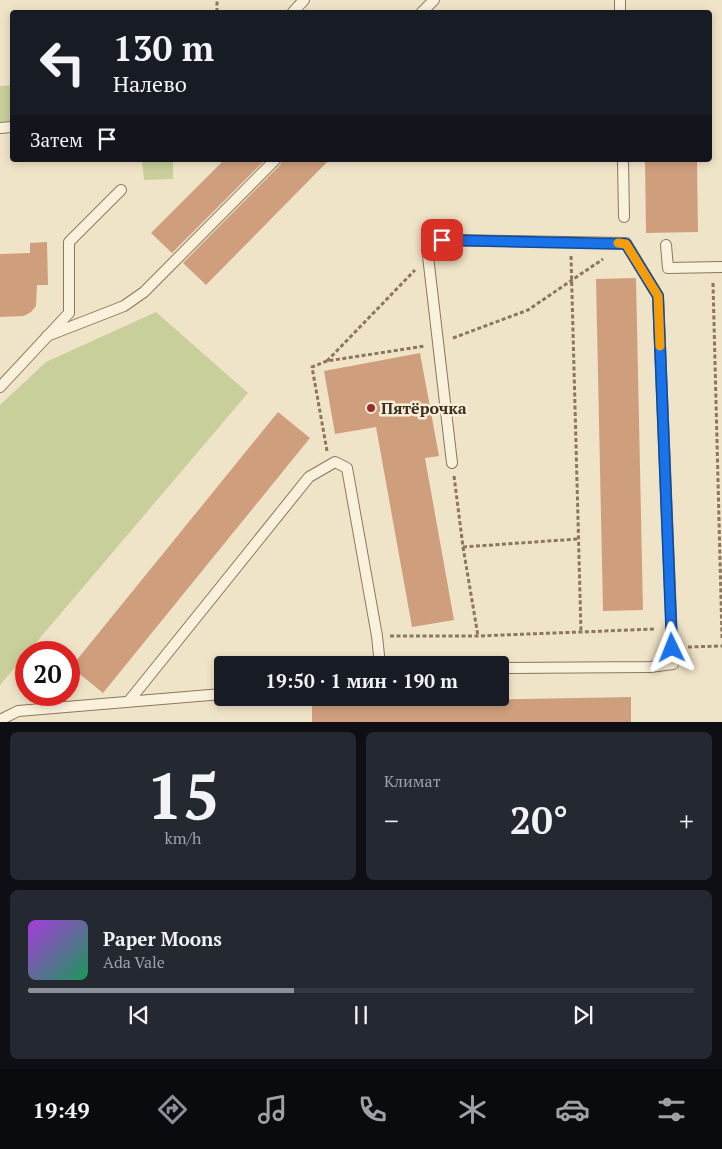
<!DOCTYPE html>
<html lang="ru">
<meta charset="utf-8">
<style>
:root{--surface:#171b24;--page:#242831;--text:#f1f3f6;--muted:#9ea1a6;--line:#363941;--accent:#8c9099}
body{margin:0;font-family:"PT Serif",serif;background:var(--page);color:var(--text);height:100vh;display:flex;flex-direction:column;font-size:19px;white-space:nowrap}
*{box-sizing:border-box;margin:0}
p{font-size:16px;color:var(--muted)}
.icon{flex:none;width:28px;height:28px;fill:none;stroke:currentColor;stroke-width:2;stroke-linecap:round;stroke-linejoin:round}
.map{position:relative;height:722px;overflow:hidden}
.panel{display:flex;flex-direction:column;gap:10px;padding:10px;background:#0d0f14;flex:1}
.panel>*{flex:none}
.top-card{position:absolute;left:10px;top:10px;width:702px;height:152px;border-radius:5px;box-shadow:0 2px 8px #0003;background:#171b24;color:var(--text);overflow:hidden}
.speed{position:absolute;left:15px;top:641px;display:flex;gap:10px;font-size:25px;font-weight:700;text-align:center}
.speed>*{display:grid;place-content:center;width:65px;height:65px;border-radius:50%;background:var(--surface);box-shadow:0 2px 8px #0003;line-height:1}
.speed .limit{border:8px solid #d22;background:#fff;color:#111}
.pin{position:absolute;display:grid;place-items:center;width:42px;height:42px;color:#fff;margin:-21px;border-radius:10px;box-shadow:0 2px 8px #0006}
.me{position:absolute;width:55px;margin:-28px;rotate:358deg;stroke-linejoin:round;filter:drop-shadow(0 0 4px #0008)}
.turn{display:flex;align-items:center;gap:18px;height:105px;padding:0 20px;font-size:22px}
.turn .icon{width:65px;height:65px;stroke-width:2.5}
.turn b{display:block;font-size:35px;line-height:42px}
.then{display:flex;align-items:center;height:48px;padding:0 20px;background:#0003;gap:10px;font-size:19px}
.big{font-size:38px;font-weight:800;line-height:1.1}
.panel .widget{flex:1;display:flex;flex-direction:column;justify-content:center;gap:8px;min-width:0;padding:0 18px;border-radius:8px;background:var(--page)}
.panel .dial{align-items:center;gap:0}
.dial b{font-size:65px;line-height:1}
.song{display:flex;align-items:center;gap:15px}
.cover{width:60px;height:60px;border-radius:8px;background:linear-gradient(135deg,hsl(280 70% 55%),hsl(150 70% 35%))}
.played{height:5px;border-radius:2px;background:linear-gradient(90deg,var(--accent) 40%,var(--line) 40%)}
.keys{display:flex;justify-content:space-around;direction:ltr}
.heat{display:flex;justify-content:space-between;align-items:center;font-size:28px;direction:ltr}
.panel .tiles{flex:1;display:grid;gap:10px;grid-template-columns:1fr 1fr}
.widget:last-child{grid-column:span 2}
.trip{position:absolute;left:214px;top:656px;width:295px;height:50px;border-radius:5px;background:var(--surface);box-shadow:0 2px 8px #0003;font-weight:800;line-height:50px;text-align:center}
.tabs{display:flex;height:80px;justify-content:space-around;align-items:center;background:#090b0e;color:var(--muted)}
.tabs .icon{width:35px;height:35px}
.tabs .on{color:var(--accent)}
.tabs b{font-size:22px;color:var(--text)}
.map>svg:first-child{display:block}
.green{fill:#c9cf9b}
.building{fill:#cf9f7d}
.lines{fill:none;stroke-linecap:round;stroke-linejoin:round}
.service-casing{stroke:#8d765c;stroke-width:12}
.path{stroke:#8d765c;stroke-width:3;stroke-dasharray:4 2.5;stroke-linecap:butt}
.service{stroke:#faf1dc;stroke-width:10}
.route-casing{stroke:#114b97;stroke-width:12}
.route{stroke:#1a73e8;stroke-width:9}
.slow{stroke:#f59e0b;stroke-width:9}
.poi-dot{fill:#9e2a2b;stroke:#f7eed8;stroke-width:2}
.labels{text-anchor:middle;stroke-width:5;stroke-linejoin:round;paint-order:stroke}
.poi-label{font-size:16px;font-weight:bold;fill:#3d2e20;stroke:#f7eed8;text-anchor:start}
</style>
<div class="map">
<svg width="722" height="722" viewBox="0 0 722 722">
<rect width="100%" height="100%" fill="#f0e4c8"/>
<g class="green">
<polygon points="12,85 12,127 0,127 0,86"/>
<polygon points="142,160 173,160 173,179 144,180"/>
<polygon points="156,312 248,393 0,685 0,405 46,362"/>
</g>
<g class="building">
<polygon points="224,160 265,160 172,253 151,233"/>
<polygon points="282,160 329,160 206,285 183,263 280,165"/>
<polygon points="645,160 697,160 698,232 646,233"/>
<polygon points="47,242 48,285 37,285 36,306 31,312 24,316 0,317 0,254 30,253 30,243"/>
<polygon points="636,278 643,610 603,611 596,279"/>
<polygon points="420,353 439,456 425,458 454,620 412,627 376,427 335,434 324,371"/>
<polygon points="278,412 310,438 103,693 71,667"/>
<polygon points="631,697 631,722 312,722 312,703"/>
</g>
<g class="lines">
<defs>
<g id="service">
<polyline points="620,0 620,12"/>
<polyline points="293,12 304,0"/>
<polyline points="422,12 434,0"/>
<polyline points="0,128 12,127"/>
<polyline points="623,160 624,217"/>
<polyline points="666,245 668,268 722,267"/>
<polyline points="47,336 124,306 144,292 275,160"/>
<polyline points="0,387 69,313 69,242 121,190"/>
<polyline points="452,463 428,256 441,240 626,243 658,296 673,664 650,667 500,668"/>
<polyline points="129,701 309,477 335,462 347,468 377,636 380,665"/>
<polyline points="0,720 18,711 222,694"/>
</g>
</defs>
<use href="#service" class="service-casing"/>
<g class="path">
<polyline points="217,12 217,0"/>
<polyline points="571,256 581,632"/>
<polyline points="713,283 722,638"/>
<polyline points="453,338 528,310 603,259"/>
<polyline points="327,361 415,270"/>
<polyline points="327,451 312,367 327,361 425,346"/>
<polyline points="454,476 463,547 478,636"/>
<polyline points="463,547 577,539"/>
<polyline points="390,636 478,636 656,629"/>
<polyline points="688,647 722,646"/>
</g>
<use href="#service" class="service"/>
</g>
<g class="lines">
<defs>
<polyline id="route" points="442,240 626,244 658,296 672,648"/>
</defs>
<use href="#route" class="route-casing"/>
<use href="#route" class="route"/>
<polyline class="slow" points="618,243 626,244 658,296 660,346"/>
</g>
<circle class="poi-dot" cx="371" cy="408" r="5"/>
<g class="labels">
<g class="poi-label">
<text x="381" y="414">Пятёрочка</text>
</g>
</g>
</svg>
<div class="speed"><div class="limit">20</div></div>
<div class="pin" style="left:442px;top:240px;background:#d93025"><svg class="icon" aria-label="arrive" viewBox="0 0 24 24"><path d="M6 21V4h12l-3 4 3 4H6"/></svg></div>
<svg class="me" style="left:672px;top:648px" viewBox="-20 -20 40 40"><path d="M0-17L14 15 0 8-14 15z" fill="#1a73e8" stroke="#fff" stroke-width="4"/></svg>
<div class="trip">19:50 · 1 мин · 190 m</div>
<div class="top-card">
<div class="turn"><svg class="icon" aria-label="left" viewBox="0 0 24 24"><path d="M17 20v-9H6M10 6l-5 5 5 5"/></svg><div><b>130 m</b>Налево</div></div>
<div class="then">Затем<svg class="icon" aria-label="arrive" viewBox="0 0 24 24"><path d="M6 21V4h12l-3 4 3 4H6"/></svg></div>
</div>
</div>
<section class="panel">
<div class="tiles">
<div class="widget dial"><b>15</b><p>km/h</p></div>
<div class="widget"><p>Климат</p>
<div class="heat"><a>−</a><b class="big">20°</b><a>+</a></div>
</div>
<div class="widget">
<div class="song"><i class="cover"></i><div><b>Paper Moons</b><p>Ada Vale</p></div></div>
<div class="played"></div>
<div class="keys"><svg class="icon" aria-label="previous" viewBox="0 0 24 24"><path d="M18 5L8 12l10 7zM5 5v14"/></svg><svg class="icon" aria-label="pause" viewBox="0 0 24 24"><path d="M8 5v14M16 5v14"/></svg><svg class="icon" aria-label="next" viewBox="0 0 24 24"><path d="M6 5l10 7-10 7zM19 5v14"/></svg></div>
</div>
</div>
</section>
<nav class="tabs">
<b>19:49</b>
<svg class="icon on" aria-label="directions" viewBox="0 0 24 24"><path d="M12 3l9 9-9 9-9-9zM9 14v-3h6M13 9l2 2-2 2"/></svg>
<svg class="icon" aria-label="music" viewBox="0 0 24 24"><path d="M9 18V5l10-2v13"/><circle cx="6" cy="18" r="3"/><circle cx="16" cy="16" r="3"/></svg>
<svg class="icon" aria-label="phone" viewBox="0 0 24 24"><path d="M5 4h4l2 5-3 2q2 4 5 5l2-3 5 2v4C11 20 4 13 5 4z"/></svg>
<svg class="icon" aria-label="climate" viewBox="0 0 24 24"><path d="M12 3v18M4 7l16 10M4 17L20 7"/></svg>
<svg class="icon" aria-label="car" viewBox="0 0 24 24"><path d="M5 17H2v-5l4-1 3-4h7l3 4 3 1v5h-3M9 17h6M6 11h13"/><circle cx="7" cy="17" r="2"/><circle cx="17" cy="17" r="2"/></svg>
<svg class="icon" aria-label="filters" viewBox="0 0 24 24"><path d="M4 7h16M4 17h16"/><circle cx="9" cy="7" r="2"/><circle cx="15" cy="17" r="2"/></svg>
</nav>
